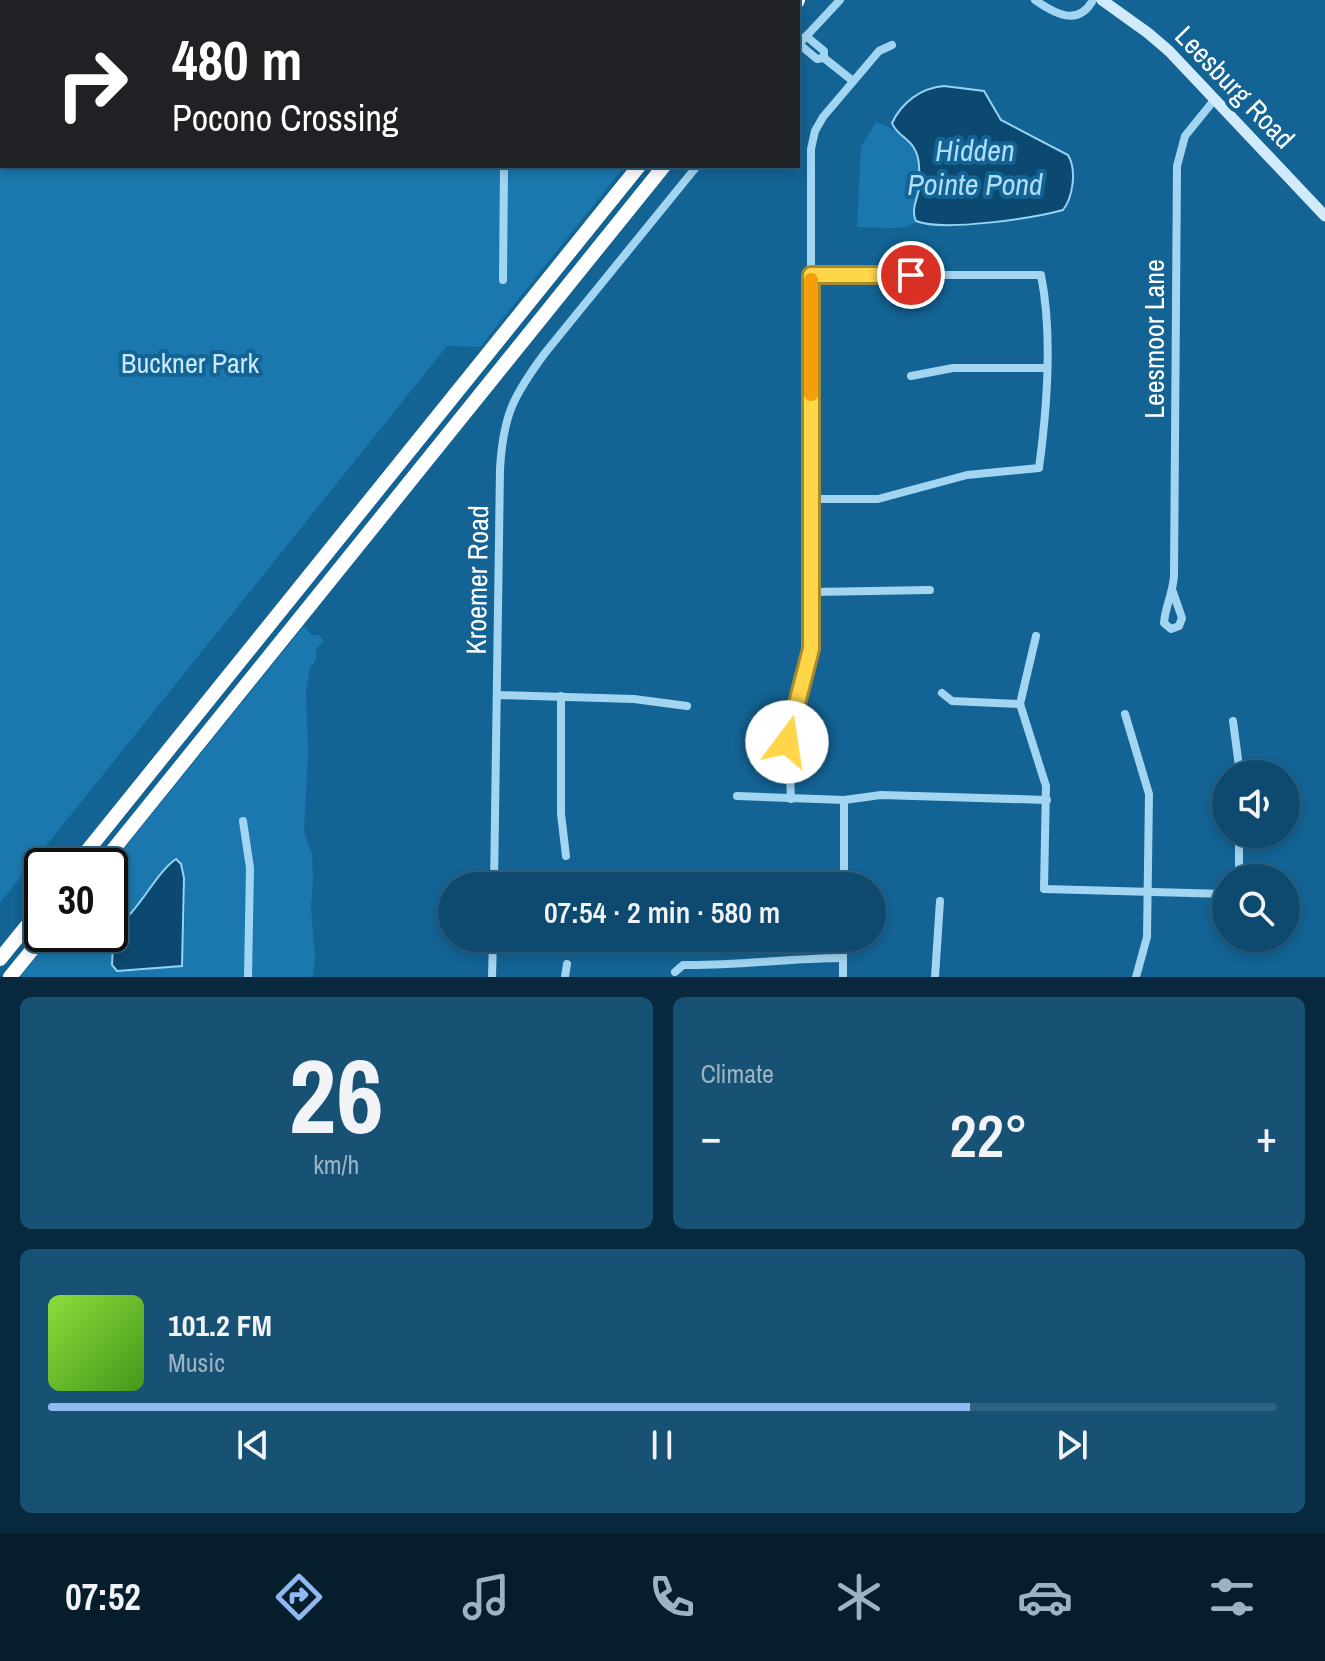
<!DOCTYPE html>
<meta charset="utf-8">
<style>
:root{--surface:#0e4a6f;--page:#175174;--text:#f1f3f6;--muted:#9bb3c3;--line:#2e6282;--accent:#90b9f0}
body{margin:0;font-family:"Archivo Narrow",sans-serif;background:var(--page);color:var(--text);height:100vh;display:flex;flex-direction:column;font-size:30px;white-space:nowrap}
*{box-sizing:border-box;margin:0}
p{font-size:26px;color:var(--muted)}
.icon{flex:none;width:44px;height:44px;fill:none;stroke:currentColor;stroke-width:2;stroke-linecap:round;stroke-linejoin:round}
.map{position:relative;height:977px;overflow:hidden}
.sheet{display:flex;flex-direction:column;gap:20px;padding:20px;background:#08293d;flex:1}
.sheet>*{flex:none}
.banner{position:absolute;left:0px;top:0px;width:800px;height:168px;box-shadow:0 4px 12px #0003,0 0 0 2px var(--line);background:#202124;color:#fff;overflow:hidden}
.fabs{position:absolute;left:1212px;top:760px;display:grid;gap:16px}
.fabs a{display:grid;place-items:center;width:88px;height:88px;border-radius:50%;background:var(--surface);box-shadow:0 4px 12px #0003,0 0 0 2px var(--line);font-size:40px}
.speed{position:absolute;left:24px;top:848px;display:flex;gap:16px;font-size:40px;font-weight:700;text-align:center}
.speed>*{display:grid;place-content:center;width:104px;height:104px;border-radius:50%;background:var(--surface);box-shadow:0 4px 12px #0003,0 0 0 2px var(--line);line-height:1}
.speed .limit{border:4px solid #111;border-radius:12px;background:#fff;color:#111}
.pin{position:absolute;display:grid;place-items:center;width:68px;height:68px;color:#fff;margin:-34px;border:4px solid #fff;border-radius:50%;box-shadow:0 2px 8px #0007}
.me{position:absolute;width:88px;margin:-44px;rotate:14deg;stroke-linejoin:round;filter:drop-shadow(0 0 6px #0008)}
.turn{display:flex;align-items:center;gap:28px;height:168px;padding:0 40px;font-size:36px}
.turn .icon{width:104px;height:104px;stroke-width:2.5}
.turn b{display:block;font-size:56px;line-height:68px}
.big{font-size:60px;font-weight:600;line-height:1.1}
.sheet .tile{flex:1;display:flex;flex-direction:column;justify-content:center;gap:12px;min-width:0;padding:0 28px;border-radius:12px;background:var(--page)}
.sheet .dial{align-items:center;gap:0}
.dial b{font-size:104px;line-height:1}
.song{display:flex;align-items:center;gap:24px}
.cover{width:96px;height:96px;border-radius:12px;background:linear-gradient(135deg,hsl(90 70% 55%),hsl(100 70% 35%))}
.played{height:8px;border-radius:4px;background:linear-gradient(90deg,var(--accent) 75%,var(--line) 75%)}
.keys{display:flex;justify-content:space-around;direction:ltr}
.heat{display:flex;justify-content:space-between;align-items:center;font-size:44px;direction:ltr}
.sheet .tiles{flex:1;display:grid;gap:20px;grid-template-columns:1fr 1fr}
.tile:last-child{grid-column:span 2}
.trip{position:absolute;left:438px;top:872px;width:448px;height:80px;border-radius:40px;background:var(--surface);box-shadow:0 4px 12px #0003,0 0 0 2px var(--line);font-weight:600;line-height:80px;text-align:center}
.tabs{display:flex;height:128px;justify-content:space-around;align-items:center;background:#061e2c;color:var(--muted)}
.tabs .icon{width:56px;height:56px}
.tabs .on{color:var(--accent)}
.tabs b{font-size:36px;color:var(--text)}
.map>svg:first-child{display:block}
.green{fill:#1b78ae;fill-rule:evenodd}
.water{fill:#0c4970;stroke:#94d3f5;stroke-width:2}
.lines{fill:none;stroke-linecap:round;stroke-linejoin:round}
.stream{stroke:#94d3f5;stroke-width:2}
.street{stroke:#a2d5f2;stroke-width:8}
.secondary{stroke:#d1ebfc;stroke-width:11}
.highway{stroke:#fff;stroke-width:14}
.route-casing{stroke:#a68a30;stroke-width:20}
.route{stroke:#ffd54a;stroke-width:14}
.slow{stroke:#f59e0b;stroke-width:14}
.labels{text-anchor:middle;stroke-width:8;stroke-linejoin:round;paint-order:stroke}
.street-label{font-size:28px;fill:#fff;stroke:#136394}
.park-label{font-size:28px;fill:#c9eafd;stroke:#136394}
.water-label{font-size:30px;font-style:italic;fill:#aedef9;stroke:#136394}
</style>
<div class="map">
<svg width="1325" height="977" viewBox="0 0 1325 977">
<rect width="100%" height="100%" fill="#136394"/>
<g class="green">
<polygon points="510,0 761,0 510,2"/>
<polygon points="0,102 2,166 625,166 480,347 447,346 0,903"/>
<path d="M876,122c48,16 50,50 37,92l4,8 -11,5 -15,1 -34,-1 4,-80z"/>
<path d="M304,626l7,9h8l5,6 -8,8v11l-6,8 -4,23 2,62 -4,79 8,22 1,26 -2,27 4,51 -2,19h-293l35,-43h55v-68zM180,861c8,18 5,85 0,105l-43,5 -25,-22 1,-19 11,-7 14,-20z"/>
</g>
<g class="water">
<path d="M944,86l40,5 17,29 67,35c9,15 5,42 -5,55 -29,8 -120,22 -147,11 -6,-12 3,-25 4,-37 0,-6 -1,-13 -1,-19 -2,-27 -21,-26 -27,-42 10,-21 29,-35 52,-37z"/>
<path d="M176,859l5,5 3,14 -2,88 -65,5 -5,-6 2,-39c22,-8 40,-52 62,-67z"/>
</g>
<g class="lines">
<g class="stream">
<polyline points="249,2 249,0"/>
<polyline points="0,161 2,158"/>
</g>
<g class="street">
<path d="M1035,0c20,14 43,27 58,0"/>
<polyline points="507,2 507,0"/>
<polyline points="806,36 824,51 824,58 853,81"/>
<polyline points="799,44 817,59 824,58"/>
<polyline points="798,45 840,0"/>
<path d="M811,275h230c12,60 6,134 -2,193l-72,7 -89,24h-66"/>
<polyline points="503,280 504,166"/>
<polyline points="911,376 953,368 1046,368"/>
<polyline points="812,592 930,590"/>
<path d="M1173,592l9,26 -3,8 -8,3 -7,-6c1,-16 9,-30 10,-47l3,-410 8,-30 30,-37"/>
<polyline points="1036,636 1020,704 1046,786 1044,889 1226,894"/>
<polyline points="942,693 952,701 1020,704"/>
<polyline points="497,695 634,699 687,706"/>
<polyline points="561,696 561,814 566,856"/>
<polyline points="1125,714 1149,794 1147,937 1136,977"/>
<polyline points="1233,721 1240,774"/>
<polyline points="737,796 844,800 881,795 1047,800"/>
<polyline points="791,799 788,732 811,649 811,149 815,131 823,117 879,51 892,45"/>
<polyline points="243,821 250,868 248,977"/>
<polyline points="1239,878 1239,834"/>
<path d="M494,886l6,-417c3,-53 13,-73 45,-116l152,-187"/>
<polyline points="844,886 844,800"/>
<path d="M675,972l8,-7c54,1 107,-7 160,-7"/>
<polyline points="492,977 493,938"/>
<polyline points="565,977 567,964"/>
<polyline points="843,977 843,938"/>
<polyline points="935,977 940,901"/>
</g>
<polyline class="secondary" points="1102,0 1148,33 1169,51 1325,216"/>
<g class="highway">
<polyline points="771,2 772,0"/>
<polyline points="797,2 798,0"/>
<polyline points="75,866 639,166"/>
<polyline points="100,866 664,166"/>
<polyline points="0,959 42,907"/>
<polyline points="10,977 45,934"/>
</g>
</g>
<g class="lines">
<defs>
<polyline id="route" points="787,742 811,649 811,275 911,275"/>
</defs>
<use href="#route" class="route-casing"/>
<use href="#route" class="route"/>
<polyline class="slow" points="811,280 811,394"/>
</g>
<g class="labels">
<g class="street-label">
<text transform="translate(1235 87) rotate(46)" y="10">Leesburg Road</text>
<text transform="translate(1154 339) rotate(-90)" y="10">Leesmoor Lane</text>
<text transform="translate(477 580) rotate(-89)" y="10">Kroemer Road</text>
</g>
<g class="park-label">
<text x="190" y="373">Buckner Park</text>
</g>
<g class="water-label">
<text x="975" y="161">Hidden<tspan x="975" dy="34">Pointe Pond</tspan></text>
</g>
</g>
</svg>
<div class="fabs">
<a><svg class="icon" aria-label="sound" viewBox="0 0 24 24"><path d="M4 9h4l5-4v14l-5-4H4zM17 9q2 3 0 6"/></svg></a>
<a><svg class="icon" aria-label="search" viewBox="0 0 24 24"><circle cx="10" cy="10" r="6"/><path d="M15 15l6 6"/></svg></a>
</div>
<div class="speed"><div class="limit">30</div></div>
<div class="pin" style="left:911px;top:275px;background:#d93025"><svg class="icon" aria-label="arrive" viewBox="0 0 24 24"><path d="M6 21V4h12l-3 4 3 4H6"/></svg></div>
<svg class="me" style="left:787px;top:742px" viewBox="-20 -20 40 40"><circle r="19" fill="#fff"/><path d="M0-13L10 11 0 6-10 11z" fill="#ffd54a"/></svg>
<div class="trip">07:54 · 2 min · 580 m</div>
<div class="banner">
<div class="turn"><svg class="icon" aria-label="right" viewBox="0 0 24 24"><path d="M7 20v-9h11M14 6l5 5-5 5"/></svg><div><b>480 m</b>Pocono Crossing</div></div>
</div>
</div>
<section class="sheet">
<div class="tiles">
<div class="tile dial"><b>26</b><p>km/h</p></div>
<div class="tile"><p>Climate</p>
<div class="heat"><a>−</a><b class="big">22°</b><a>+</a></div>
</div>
<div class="tile">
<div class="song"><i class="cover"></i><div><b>101.2 FM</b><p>Music</p></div></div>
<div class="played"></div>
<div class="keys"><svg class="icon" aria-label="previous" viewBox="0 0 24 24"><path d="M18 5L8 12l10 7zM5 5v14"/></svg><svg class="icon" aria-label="pause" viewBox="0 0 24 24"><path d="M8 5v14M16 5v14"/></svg><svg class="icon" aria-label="next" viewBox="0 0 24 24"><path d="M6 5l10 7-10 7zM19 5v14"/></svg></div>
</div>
</div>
</section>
<nav class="tabs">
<b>07:52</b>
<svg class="icon on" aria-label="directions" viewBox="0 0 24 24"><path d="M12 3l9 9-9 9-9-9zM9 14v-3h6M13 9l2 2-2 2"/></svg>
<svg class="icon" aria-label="music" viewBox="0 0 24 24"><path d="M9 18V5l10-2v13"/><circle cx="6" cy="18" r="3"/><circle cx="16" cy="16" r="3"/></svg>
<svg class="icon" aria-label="phone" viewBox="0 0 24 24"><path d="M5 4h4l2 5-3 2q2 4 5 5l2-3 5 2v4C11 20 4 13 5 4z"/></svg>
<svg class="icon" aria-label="climate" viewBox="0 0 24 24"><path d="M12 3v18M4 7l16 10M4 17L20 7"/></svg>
<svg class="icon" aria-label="car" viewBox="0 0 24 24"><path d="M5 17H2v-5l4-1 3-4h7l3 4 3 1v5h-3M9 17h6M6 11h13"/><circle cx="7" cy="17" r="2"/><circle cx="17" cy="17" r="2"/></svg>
<svg class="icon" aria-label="filters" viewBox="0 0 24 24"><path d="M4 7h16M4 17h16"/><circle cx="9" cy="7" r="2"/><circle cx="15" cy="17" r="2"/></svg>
</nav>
